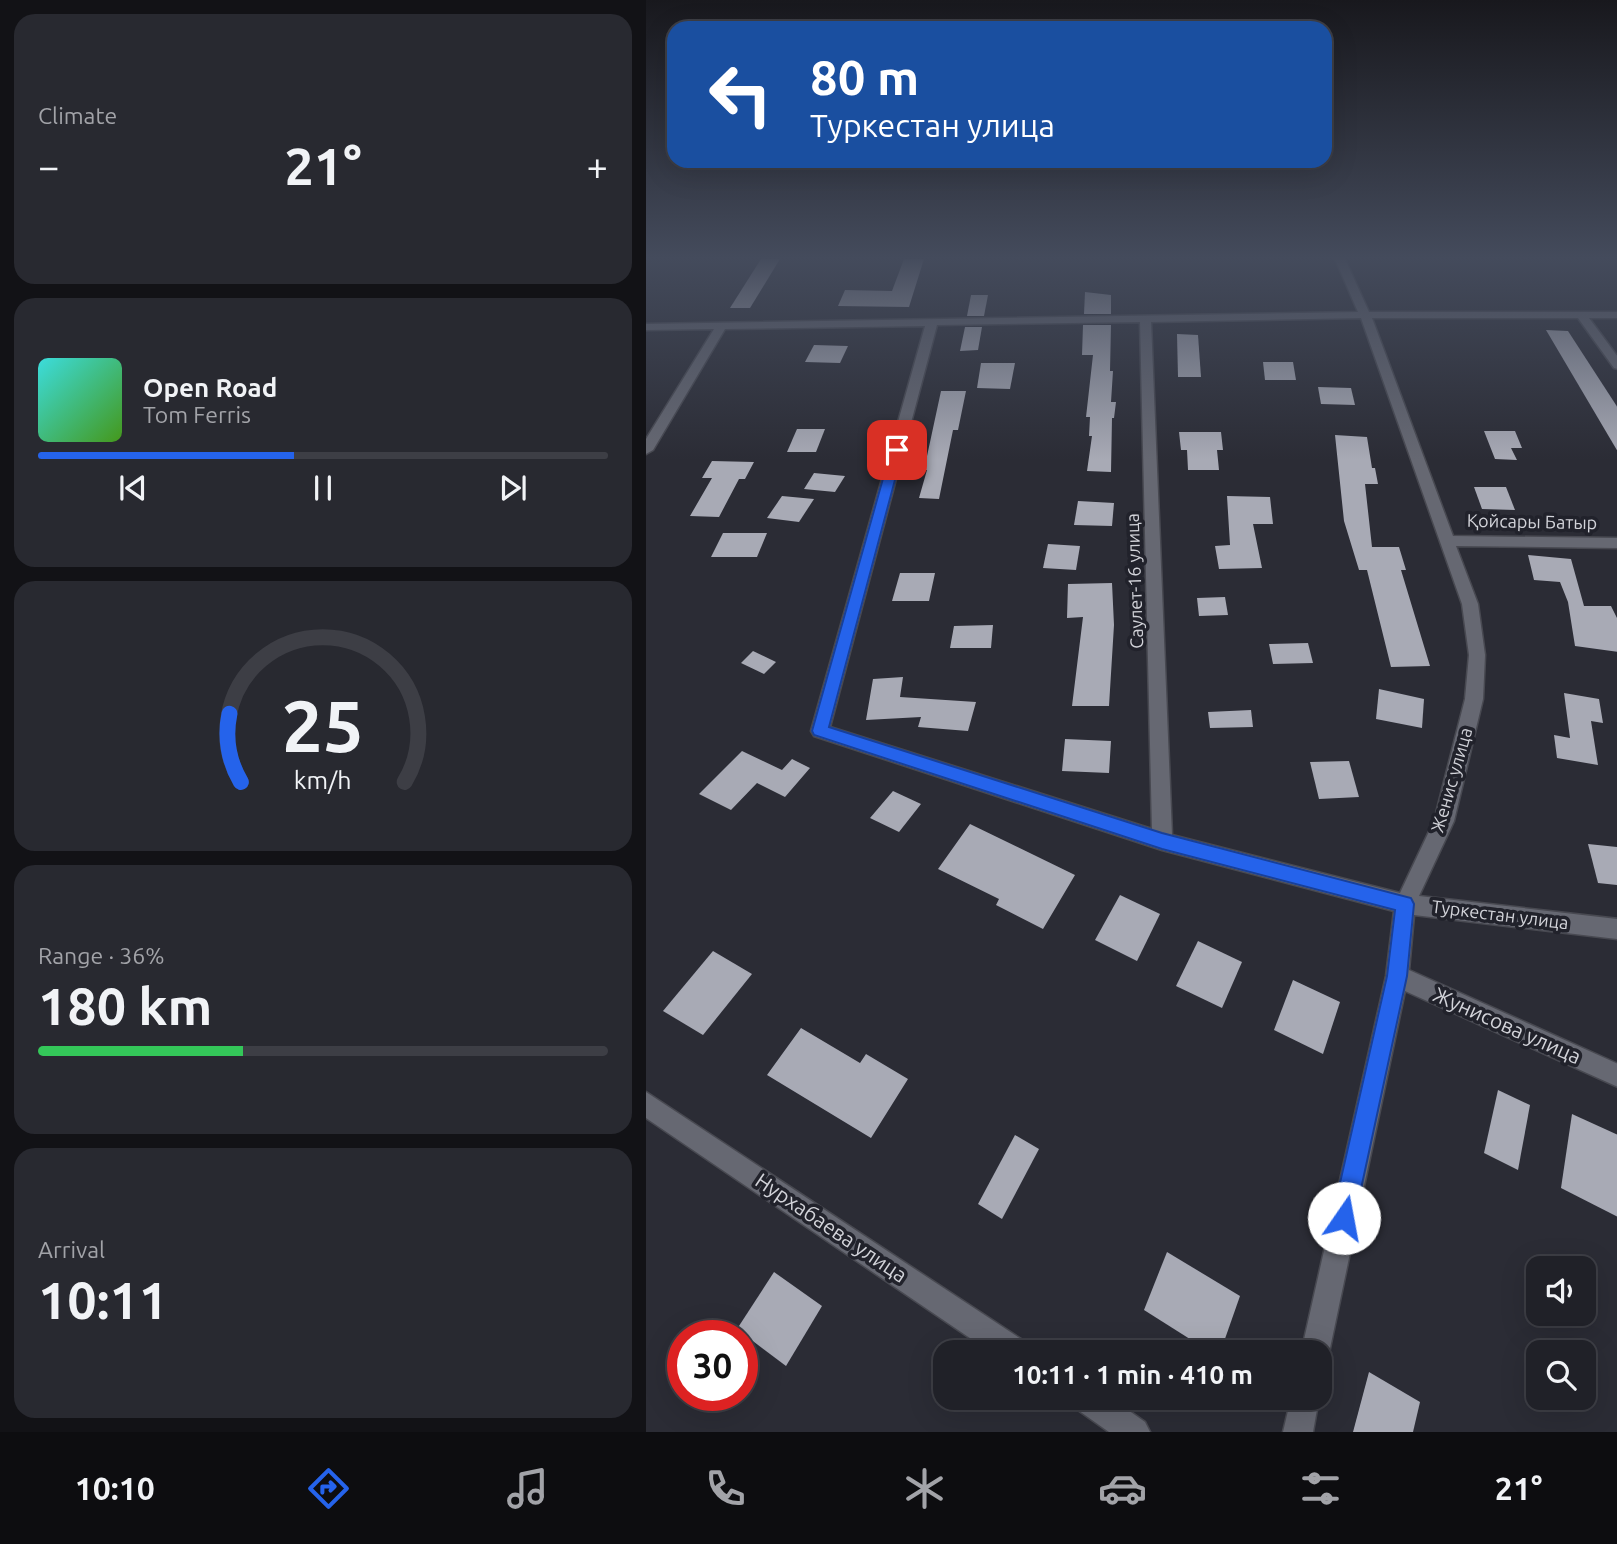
<!DOCTYPE html>
<meta charset="utf-8">
<style>
:root{--surface:#202128;--page:#282930;--text:#f1f3f6;--muted:#a2a3a8;--line:#3d3e45;--accent:#2563eb}
body{margin:0;font-family:Ubuntu,sans-serif;background:var(--page);color:var(--text);height:100vh;display:flex;flex-direction:column;font-size:26px;white-space:nowrap}
*{box-sizing:border-box;margin:0}
p{font-size:23px;color:var(--muted)}
.icon{flex:none;width:38px;height:38px;fill:none;stroke:currentColor;stroke-width:2;stroke-linecap:round;stroke-linejoin:round}
.map{position:relative;flex:1;overflow:hidden}
.panel{display:flex;flex-direction:column;gap:14px;padding:14px;background:#121216;width:646px}
.panel>*{flex:none}
.top-card{position:absolute;left:21px;top:21px;width:665px;height:147px;border-radius:21px;box-shadow:0 7px 28px #0002,0 0 0 2px var(--line);background:#1a4fa0;color:#fff;overflow:hidden}
.fabs{position:absolute;left:880px;top:1256px;display:grid;gap:14px}
.fabs a{display:grid;place-items:center;width:70px;height:70px;border-radius:14px;background:var(--surface);box-shadow:0 7px 28px #0002,0 0 0 2px var(--line);font-size:35px}
.speed{position:absolute;left:21px;top:1320px;display:flex;gap:14px;font-size:35px;font-weight:700;text-align:center}
.speed>*{display:grid;place-content:center;width:91px;height:91px;border-radius:50%;background:var(--surface);box-shadow:0 7px 28px #0002,0 0 0 2px var(--line);line-height:1}
.speed .limit{border:10px solid #d22;background:#fff;color:#111}
.pin{position:absolute;display:grid;place-items:center;width:60px;height:60px;color:#fff;margin:-30px;border-radius:14px;box-shadow:0 4px 10px #0006}
.me{position:absolute;width:77px;margin:-38px;rotate:12deg;stroke-linejoin:round;filter:drop-shadow(0 0 5px #0008)}
.turn{display:flex;align-items:center;gap:24px;height:147px;padding:0 28px;font-size:32px}
.turn .icon{width:91px;height:91px;stroke-width:2.5}
.turn b{display:block;font-size:49px;line-height:60px}
.big{font-size:52px;font-weight:700;line-height:1.1}
.panel .tile{flex:1;display:flex;flex-direction:column;justify-content:center;gap:10px;min-width:0;padding:0 24px;border-radius:21px;background:var(--page)}
.panel .dial{align-items:center;gap:0}
.dial svg{height:182px;overflow:visible;fill:none;stroke:var(--line);stroke-width:7;stroke-linecap:round;text-anchor:middle}
.dial text{fill:var(--text);stroke:none}
.song{display:flex;align-items:center;gap:21px}
.cover{width:84px;height:84px;border-radius:10px;background:linear-gradient(135deg,hsl(180 70% 55%),hsl(100 70% 35%))}
.played{height:7px;border-radius:4px;background:linear-gradient(90deg,var(--accent) 45%,var(--line) 45%)}
.keys{display:flex;justify-content:space-around;direction:ltr}
.heat{display:flex;justify-content:space-between;align-items:center;font-size:38px;direction:ltr}
.charge{height:10px;border-radius:5px;background:linear-gradient(90deg,#34c759 36%,var(--line) 0)}
.trip{position:absolute;left:287px;top:1340px;width:399px;height:70px;border-radius:21px;background:var(--surface);box-shadow:0 7px 28px #0002,0 0 0 2px var(--line);font-weight:700;line-height:70px;text-align:center}
.tabs{display:flex;height:112px;justify-content:space-around;align-items:center;background:#0d0d10;color:var(--muted)}
.tabs .icon{width:49px;height:49px}
.tabs .on{color:var(--accent)}
.tabs b{font-size:32px;color:var(--text)}
main{display:flex;flex:1;min-height:0}
.map>svg:first-child{display:block}
.building{fill:#a8aab5}
.lines{fill:none;stroke-linecap:round;stroke-linejoin:round}
.street-casing{stroke:#484951;stroke-width:3}
.street{fill:#666872;fill-rule:evenodd}
.route{fill:#2563eb;stroke:#184099;stroke-width:2}
.labels{text-anchor:middle;stroke-width:7;stroke-linejoin:round;paint-order:stroke}
.street-label{font-size:18px;fill:#d2d3d9;stroke:#21222b}
.near-street-label{font-size:21px;fill:#d2d3d9;stroke:#21222b}
</style>
<main>
<section class="panel">
<div class="tile"><p>Climate</p>
<div class="heat"><a>−</a><b class="big">21°</b><a>+</a></div>
</div>
<div class="tile">
<div class="song"><i class="cover"></i><div><b>Open Road</b><p>Tom Ferris</p></div></div>
<div class="played"></div>
<div class="keys"><svg class="icon" aria-label="previous" viewBox="0 0 24 24"><path d="M18 5L8 12l10 7zM5 5v14"/></svg><svg class="icon" aria-label="pause" viewBox="0 0 24 24"><path d="M8 5v14M16 5v14"/></svg><svg class="icon" aria-label="next" viewBox="0 0 24 24"><path d="M6 5l10 7-10 7zM19 5v14"/></svg></div>
</div>
<div class="tile dial"><svg viewBox="0 0 100 80">
<path d="M14 69A42 42 0 1 1 86 69"/>
<path d="M14 69A42 42 0 0 1 9 39" stroke="#2563eb"/>
<text x="50" y="56" font-size="32" font-weight="700">25</text>
<text x="50" y="72" font-size="11">km/h</text>
</svg></div>
<div class="tile"><p>Range · 36%</p><b class="big">180 km</b><div class="charge"></div></div>
<div class="tile"><p>Arrival</p><b class="big">10:11</b></div>
</section>
<div class="map">
<svg width="972" height="1432" viewBox="0 0 972 1432">
<rect width="100%" height="100%" fill="#2b2c35"/>
<g class="building">
<polygon points="115,259 134,259 104,308 84,308"/>
<polygon points="258,259 278,259 263,307 192,306 199,290 246,291"/>
<polygon points="439,292 465,295 465,314 438,314"/>
<polygon points="325,295 342,295 338,316 321,316"/>
<polygon points="437,325 465,325 464,371 467,371 465,402 470,402 468,418 466,418 465,472 441,471 446,436 443,436 444,417 440,417 447,355 436,355"/>
<polygon points="319,327 336,327 332,350 314,351"/>
<polygon points="900,330 922,331 972,408 972,452"/>
<polygon points="531,334 552,335 555,377 532,377"/>
<polygon points="168,345 202,346 194,363 159,362"/>
<polygon points="617,362 647,362 650,380 619,380"/>
<polygon points="335,363 369,363 364,389 331,388"/>
<polygon points="672,387 705,388 709,405 675,404"/>
<polygon points="295,391 320,391 312,430 307,430 293,499 273,498 281,470 278,470"/>
<polygon points="151,429 179,429 170,452 141,452"/>
<polygon points="838,431 869,431 876,448 865,448 871,460 849,459"/>
<polygon points="533,432 575,432 577,450 571,450 573,470 542,470 541,450 535,450"/>
<polygon points="689,435 721,437 726,468 729,468 732,484 719,484 726,547 753,547 760,570 755,570 784,666 745,667 721,570 713,570 698,521"/>
<polygon points="66,461 108,462 99,479 93,479 73,517 44,516 66,478 56,478"/>
<polygon points="168,473 199,476 189,492 158,489"/>
<polygon points="828,487 860,487 869,510 836,509"/>
<polygon points="136,496 168,499 153,522 121,518"/>
<polygon points="581,496 624,497 627,524 607,524 616,568 573,569 569,546 584,545"/>
<polygon points="432,501 468,503 466,526 428,525"/>
<polygon points="77,533 121,533 111,557 65,557"/>
<polygon points="402,544 434,546 430,570 397,568"/>
<polygon points="882,555 925,559 938,606 965,606 972,620 972,652 929,646 922,602 914,582 888,580"/>
<polygon points="254,573 289,573 283,601 246,601"/>
<polygon points="466,583 468,625 463,706 426,706 437,617 421,618 422,584"/>
<polygon points="579,597 582,615 553,616 551,598"/>
<polygon points="347,625 345,648 304,648 308,626"/>
<polygon points="662,643 667,663 627,664 623,644"/>
<polygon points="107,651 130,662 118,674 95,663"/>
<polygon points="257,677 254,697 330,702 322,731 272,727 275,717 220,720 227,679"/>
<polygon points="733,689 778,699 776,728 730,719"/>
<polygon points="918,693 953,699 957,723 945,721 952,765 911,758 908,735 924,738"/>
<polygon points="605,710 607,727 564,728 562,712"/>
<polygon points="419,739 465,741 463,773 416,771"/>
<polygon points="96,751 136,770 146,759 164,768 139,797 111,783 85,810 53,794"/>
<polygon points="703,761 713,797 673,799 664,762"/>
<polygon points="247,791 275,804 253,832 224,818"/>
<polygon points="324,824 429,875 397,929 350,905 353,899 292,869"/>
<polygon points="942,844 972,847 972,885 952,883"/>
<polygon points="474,895 514,914 491,961 449,940"/>
<polygon points="552,941 596,962 576,1008 530,986"/>
<polygon points="67,951 106,974 57,1035 17,1011"/>
<polygon points="647,980 694,1002 677,1054 628,1030"/>
<polygon points="155,1028 214,1063 220,1054 262,1079 225,1138 121,1075"/>
<polygon points="852,1090 884,1105 872,1170 838,1153"/>
<polygon points="926,1114 972,1135 972,1217 915,1188"/>
<polygon points="369,1135 393,1149 356,1219 332,1204"/>
<polygon points="521,1252 594,1296 574,1353 566,1353 498,1310"/>
<polygon points="128,1272 176,1306 140,1366 91,1329"/>
<polygon points="723,1372 774,1402 767,1432 707,1432"/>
</g>
<g class="lines">
<defs>
<g id="street">
<path d="M689,259h10l24,53h249v6h-29l29,39v12l-4,-1 -36,-50h-206l81,218 165,2v10l-162,-2 22,58 7,51 -2,44 -29,122 -35,75 199,23v20l-204,-24 -5,55 209,94v23l-213,-96 -76,362 -4,10 -5,2v-12h-19l85,-377 8,-65 -232,-61 -348,-114 -3,-5 114,-405 -200,3 -72,121 -7,4v-15l68,-110 -68,1v-6l712,-12zM715,318l101,286 7,51 -4,44 -31,122 -34,72 -228,-58 -21,-513zM494,322l12,507 -322,-102 107,-402z"/>
<polygon points="0,1092 381,1343 385,1353 346,1353 0,1118"/>
<polygon points="425,1398 465,1398 499,1422 504,1432 463,1432 429,1408"/>
<polygon points="645,1398 673,1398 667,1432 637,1432"/>
</g>
</defs>
<use href="#street" class="street-casing"/>
<use href="#street" class="street"/>
</g>
<linearGradient id="sky" x2="0" y2="1"><stop stop-color="#18181d"/><stop offset="0.56" stop-color="#444b5c"/><stop offset="1" stop-color="#444b5c" stop-opacity="0"/></linearGradient>
<rect width="972" height="460" fill="url(#sky)"/>
<polygon class="route" points="251,446 257,450 183,727 516,833 765,898 768,904 761,976 707,1226 698,1230 690,1226 686,1218 741,976 749,910 516,849 168,735 166,731 245,450"/>
<g class="labels">
<g class="street-label">
<text transform="translate(886 522) rotate(1)" y="6">Қойсары Батыр</text>
<text transform="translate(489 581) rotate(-92)" y="6">Саулет-16 улица</text>
<text transform="translate(806 780) rotate(-74)" y="6">Женис улица</text>
<text transform="translate(854 915) rotate(7)" y="6">Туркестан улица</text>
</g>
<g class="near-street-label">
<text transform="translate(861 1026) rotate(24)" y="7">Жунисова улица</text>
<text transform="translate(185 1228) rotate(34)" y="7">Нурхабаева улица</text>
</g>
</g>
</svg>
<div class="fabs">
<a><svg class="icon" aria-label="sound" viewBox="0 0 24 24"><path d="M4 9h4l5-4v14l-5-4H4zM17 9q2 3 0 6"/></svg></a>
<a><svg class="icon" aria-label="search" viewBox="0 0 24 24"><circle cx="10" cy="10" r="6"/><path d="M15 15l6 6"/></svg></a>
</div>
<div class="speed"><div class="limit">30</div></div>
<div class="pin" style="left:251px;top:450px;background:#d93025"><svg class="icon" aria-label="arrive" viewBox="0 0 24 24"><path d="M6 21V4h12l-3 4 3 4H6"/></svg></div>
<svg class="me" style="left:698px;top:1218px" viewBox="-20 -20 40 40"><circle r="19" fill="#fff"/><path d="M0-13L10 11 0 6-10 11z" fill="#2563eb"/></svg>
<div class="trip">10:11 · 1 min · 410 m</div>
<div class="top-card">
<div class="turn"><svg class="icon" aria-label="left" viewBox="0 0 24 24"><path d="M17 20v-9H6M10 6l-5 5 5 5"/></svg><div><b>80 m</b>Туркестан улица</div></div>
</div>
</div>
</main>
<nav class="tabs">
<b>10:10</b>
<svg class="icon on" aria-label="directions" viewBox="0 0 24 24"><path d="M12 3l9 9-9 9-9-9zM9 14v-3h6M13 9l2 2-2 2"/></svg>
<svg class="icon" aria-label="music" viewBox="0 0 24 24"><path d="M9 18V5l10-2v13"/><circle cx="6" cy="18" r="3"/><circle cx="16" cy="16" r="3"/></svg>
<svg class="icon" aria-label="phone" viewBox="0 0 24 24"><path d="M5 4h4l2 5-3 2q2 4 5 5l2-3 5 2v4C11 20 4 13 5 4z"/></svg>
<svg class="icon" aria-label="climate" viewBox="0 0 24 24"><path d="M12 3v18M4 7l16 10M4 17L20 7"/></svg>
<svg class="icon" aria-label="car" viewBox="0 0 24 24"><path d="M5 17H2v-5l4-1 3-4h7l3 4 3 1v5h-3M9 17h6M6 11h13"/><circle cx="7" cy="17" r="2"/><circle cx="17" cy="17" r="2"/></svg>
<svg class="icon" aria-label="filters" viewBox="0 0 24 24"><path d="M4 7h16M4 17h16"/><circle cx="9" cy="7" r="2"/><circle cx="15" cy="17" r="2"/></svg>
<b>21°</b>
</nav>
